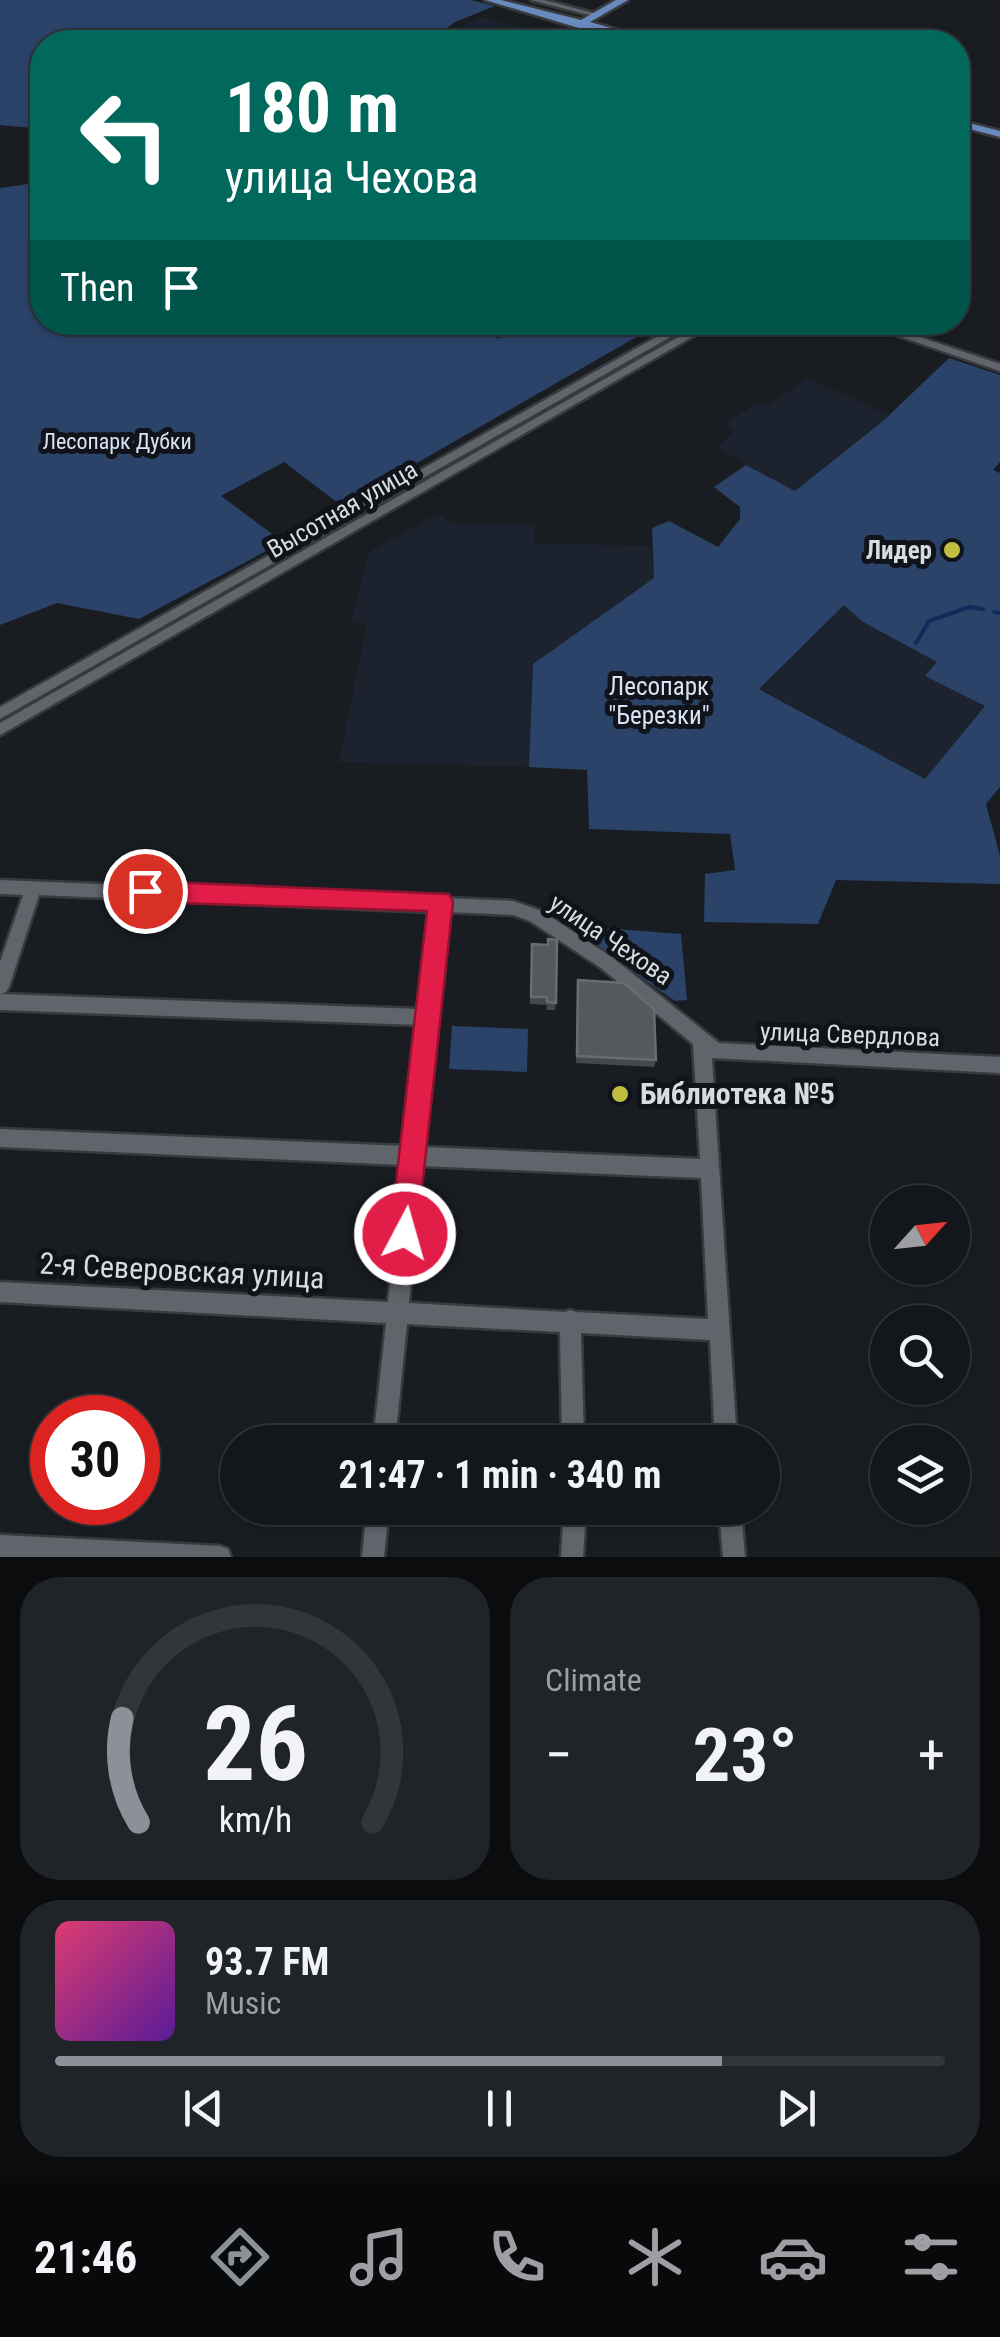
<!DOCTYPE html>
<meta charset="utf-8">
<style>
:root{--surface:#13161a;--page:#202327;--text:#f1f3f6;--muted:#9d9fa2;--line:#323539;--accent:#8c9099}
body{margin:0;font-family:"Roboto Condensed",sans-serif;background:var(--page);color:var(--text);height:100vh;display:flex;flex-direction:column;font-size:38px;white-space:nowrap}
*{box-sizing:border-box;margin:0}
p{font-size:32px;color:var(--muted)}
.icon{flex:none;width:55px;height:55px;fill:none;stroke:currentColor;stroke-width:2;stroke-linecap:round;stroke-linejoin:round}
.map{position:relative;height:1557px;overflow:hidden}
.panel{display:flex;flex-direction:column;gap:20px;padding:20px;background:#0a0c0e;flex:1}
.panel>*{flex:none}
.hud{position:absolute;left:30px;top:30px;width:940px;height:305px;border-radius:40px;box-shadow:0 2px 8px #0004,0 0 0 2px var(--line);background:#00695c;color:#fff;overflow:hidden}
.needle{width:65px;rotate:63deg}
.fabs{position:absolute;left:870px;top:1185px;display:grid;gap:20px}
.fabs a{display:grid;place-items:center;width:100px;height:100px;border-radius:50%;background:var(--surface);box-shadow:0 2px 8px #0004,0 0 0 2px var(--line);font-size:50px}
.speed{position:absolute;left:30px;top:1395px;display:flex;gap:20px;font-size:50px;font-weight:700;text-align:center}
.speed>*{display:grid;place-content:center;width:130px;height:130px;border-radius:50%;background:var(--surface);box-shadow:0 2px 8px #0004,0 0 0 2px var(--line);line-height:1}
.speed .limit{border:15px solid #d22;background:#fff;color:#111}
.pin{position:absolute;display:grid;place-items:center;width:85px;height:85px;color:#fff;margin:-42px;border:5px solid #fff;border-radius:50%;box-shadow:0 2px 10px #0007}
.me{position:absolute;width:110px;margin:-55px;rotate:6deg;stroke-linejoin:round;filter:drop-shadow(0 0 8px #0008)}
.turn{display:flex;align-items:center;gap:35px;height:210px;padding:0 30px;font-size:45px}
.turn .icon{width:130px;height:130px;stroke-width:2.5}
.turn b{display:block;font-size:70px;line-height:85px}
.then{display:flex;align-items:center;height:95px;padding:0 30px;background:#0003;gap:20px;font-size:38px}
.big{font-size:75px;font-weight:700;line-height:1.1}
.panel .widget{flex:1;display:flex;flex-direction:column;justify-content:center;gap:15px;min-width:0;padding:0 35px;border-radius:40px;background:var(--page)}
.panel .dial{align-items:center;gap:0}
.dial svg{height:260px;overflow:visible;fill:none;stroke:var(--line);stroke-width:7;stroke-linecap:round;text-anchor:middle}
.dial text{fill:var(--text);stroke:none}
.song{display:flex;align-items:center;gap:30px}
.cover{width:120px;height:120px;border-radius:15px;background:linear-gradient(135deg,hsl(340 70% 55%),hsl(270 70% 35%))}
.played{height:10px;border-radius:5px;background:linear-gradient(90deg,var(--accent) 75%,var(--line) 75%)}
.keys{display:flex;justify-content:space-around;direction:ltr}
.heat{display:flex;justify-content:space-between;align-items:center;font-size:55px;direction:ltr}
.panel .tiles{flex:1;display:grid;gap:20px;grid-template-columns:1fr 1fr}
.widget:last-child{grid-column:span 2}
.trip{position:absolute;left:220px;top:1425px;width:560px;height:100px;border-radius:50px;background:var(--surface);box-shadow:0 2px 8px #0004,0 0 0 2px var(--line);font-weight:700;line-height:100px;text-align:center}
.menu{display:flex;height:160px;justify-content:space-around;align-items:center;background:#08090a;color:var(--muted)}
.menu .icon{width:70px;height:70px}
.menu .on{color:var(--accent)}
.menu b{font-size:45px;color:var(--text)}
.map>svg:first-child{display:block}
.built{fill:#1d232e}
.green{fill:#2b4369;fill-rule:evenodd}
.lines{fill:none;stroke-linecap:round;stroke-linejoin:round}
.stream{stroke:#0e2c5a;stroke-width:4}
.minor-casing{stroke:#383a3e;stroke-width:5}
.major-casing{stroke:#383a3e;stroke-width:5}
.minor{fill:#60656c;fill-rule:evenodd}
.major{fill:#698abe;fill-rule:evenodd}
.wall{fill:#45494f}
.building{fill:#55595e;stroke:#696d72;stroke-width:2.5}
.route{fill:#e11d48;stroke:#92132f;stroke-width:2.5}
.poi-dot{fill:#bfbe41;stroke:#101319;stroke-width:4}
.labels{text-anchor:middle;stroke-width:10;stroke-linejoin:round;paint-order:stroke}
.far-park-label{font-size:22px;fill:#d9e3f3;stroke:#101319}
.street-label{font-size:25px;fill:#d8dbdf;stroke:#101319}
.poi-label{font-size:25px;font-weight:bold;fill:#d8dbdf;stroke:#101319;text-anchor:end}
.park-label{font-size:25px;fill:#d9e3f3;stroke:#101319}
.near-poi-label{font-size:30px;font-weight:bold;fill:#d8dbdf;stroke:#101319;text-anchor:start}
.near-street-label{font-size:30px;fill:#d8dbdf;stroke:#101319}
</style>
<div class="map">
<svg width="1000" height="1557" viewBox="0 0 1000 1557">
<rect width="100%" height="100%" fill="#191d22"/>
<g class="built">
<polygon points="479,17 525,29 552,34 537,42 433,42"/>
<polygon points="808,378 889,415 795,491 716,448 735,431 723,424 755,405 768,405"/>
<polygon points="437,514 454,524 535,525 534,543 651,546 654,578 533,664 529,767 339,762 367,623 350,623 369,552"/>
<polygon points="844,604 863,622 938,662 926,676 985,706 925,779 759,688"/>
</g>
<g class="green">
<polygon points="0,0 471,0 495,6 455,22 427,42 42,42 42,129 0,125"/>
<polygon points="42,182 42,322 551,322 492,334 497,338 602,324 638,336 342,506 284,462 221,496 283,542 139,619 57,603 0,625 0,188"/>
<path d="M949,358l51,17v87l-7,8 7,3v314l-14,17 14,52v28l-164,-4 -18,44 -114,-2 1,-48 30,-4 -5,-36 -141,-5 -2,-59 -58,-3 4,-103 121,-86 -2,-50 17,-7 49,26 22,-28v-12l-26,-20 32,-22 49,26 89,-71zM844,605l19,17 74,40 -12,14 60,30 -60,73 -166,-90z"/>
<polygon points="351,519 355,522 26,710 22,706"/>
<polygon points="582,919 590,927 681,934 687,1000 675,1001 576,932 575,926"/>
<polygon points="452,1026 528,1029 527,1072 449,1069"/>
</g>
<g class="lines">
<g class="stream">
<polyline points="994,612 1000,613"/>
<polyline points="916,643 929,621 969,607 983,609"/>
</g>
<defs>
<g id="minor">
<polygon points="531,0 544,0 601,15 597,17"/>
<polygon points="683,322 693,324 0,719 0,707"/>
<polygon points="705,322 718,322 0,735 0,723"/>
<polygon points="858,322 875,322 1000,364 1000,371"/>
<path d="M0,880l434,18 6,-3 6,3 67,3 29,10 71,47 106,85 281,14v16l-288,-15 25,384h-22l-5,-102 -129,-7 3,109h-22l-2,-110 -153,-8 -12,118h-22l13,-119 -386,-21v-20l388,20 15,-137 -403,-18v-18l405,17 14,-121 -419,-15v-48l23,-67 -23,-1zM39,895l392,17 -11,97 -419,-15 5,-2 3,-5zM447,912l66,3 17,6 71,47 92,76 7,115 -276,-12zM422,1166l279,12 7,141 -132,-7 -6,-2 -5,2 -156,-9z"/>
<polygon points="367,1508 389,1508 384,1557 362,1557"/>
<polygon points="564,1508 586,1508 583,1557 561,1557"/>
<polygon points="719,1508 741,1508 745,1557 723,1557"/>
<polygon points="0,1535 220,1546 228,1549 231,1557 0,1557"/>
</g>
<g id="major">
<polygon points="485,0 501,0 581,20 616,0 628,0 590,22 661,42 646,42 579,28"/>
<polygon points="958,120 1000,131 1000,137 958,126"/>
</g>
</defs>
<use href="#minor" class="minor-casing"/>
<use href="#major" class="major-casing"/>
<use href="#minor" class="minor"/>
<use href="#major" class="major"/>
</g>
<g class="wall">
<polygon points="557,940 555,1010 546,1010 547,1005 530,1004 532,944 548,945"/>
<polygon points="577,988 656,1060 654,1067 576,1063"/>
</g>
<g class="building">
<polygon points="548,939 557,940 556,1003 547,1002 547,997 531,997 532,944 548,945"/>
<polygon points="578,980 624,983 654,1009 656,1060 577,1056"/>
</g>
<polygon class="route" points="145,881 449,894 453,902 416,1245 405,1249 394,1245 390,1234 427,911 145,902 133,891"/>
<g class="poi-dot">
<circle cx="952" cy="550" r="10"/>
<circle cx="620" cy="1094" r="10"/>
</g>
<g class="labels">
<g class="far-park-label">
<text x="117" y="449">Лесопарк Дубки</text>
</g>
<g class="street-label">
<text transform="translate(342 509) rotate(-30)" y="9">Высотная улица</text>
<text transform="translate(611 939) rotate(34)" y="9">улица Чехова</text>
<text transform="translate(850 1034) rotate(2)" y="9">улица Свердлова</text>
</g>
<g class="poi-label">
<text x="932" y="559">Лидер</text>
</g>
<g class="park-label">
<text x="659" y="695">Лесопарк<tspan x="659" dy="29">"Березки"</tspan></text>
</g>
<g class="near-poi-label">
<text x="640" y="1104">Библиотека №5</text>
</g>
<g class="near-street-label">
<text transform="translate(182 1271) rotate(3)" y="10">2-я Северовская улица</text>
</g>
</g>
</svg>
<div class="fabs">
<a><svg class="needle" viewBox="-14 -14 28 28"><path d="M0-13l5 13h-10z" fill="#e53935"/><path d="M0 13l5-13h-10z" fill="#9d9fa2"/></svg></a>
<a><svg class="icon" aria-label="search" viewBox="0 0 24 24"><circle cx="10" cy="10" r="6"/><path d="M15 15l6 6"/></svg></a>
<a><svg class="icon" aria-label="layers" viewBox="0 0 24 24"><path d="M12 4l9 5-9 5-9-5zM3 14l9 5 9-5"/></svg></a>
</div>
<div class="speed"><div class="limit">30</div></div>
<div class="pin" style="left:145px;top:891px;background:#d93025"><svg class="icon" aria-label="arrive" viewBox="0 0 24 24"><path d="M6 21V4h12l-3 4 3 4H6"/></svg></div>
<svg class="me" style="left:405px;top:1234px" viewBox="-20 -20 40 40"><circle r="17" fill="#e11d48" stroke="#fff" stroke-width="3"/><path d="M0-11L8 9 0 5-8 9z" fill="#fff"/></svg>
<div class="trip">21:47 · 1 min · 340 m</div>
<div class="hud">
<div class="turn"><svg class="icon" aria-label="left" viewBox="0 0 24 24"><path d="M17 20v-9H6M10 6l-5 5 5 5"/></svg><div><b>180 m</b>улица Чехова</div></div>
<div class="then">Then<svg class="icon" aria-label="arrive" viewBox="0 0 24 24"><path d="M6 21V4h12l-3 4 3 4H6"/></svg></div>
</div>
</div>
<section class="panel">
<div class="tiles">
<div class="widget dial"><svg viewBox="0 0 100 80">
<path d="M14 69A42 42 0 1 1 86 69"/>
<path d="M14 69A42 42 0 0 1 9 37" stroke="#8c9099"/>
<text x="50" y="56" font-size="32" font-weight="700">26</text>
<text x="50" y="72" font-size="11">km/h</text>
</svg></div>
<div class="widget"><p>Climate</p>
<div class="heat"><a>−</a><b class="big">23°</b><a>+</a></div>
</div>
<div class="widget">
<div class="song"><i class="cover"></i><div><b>93.7 FM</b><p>Music</p></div></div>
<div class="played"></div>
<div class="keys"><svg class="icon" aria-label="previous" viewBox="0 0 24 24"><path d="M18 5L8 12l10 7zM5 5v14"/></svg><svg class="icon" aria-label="pause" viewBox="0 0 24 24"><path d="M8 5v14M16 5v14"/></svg><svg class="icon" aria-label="next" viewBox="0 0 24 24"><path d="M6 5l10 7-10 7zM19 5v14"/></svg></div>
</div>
</div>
</section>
<nav class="menu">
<b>21:46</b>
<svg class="icon on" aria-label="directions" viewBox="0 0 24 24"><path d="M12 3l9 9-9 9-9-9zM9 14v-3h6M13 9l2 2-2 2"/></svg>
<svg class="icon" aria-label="music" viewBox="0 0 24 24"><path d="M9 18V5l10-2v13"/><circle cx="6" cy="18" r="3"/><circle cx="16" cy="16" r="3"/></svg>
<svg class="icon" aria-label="phone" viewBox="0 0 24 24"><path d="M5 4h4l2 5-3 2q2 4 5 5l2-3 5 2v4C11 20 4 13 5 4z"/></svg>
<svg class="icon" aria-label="climate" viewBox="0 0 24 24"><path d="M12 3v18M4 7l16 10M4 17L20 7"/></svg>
<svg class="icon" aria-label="car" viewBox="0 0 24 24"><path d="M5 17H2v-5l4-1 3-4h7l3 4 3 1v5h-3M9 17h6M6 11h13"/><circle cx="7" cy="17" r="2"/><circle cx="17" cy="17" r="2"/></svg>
<svg class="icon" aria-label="filters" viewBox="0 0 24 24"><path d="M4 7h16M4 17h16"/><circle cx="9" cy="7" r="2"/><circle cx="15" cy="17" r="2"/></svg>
</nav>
